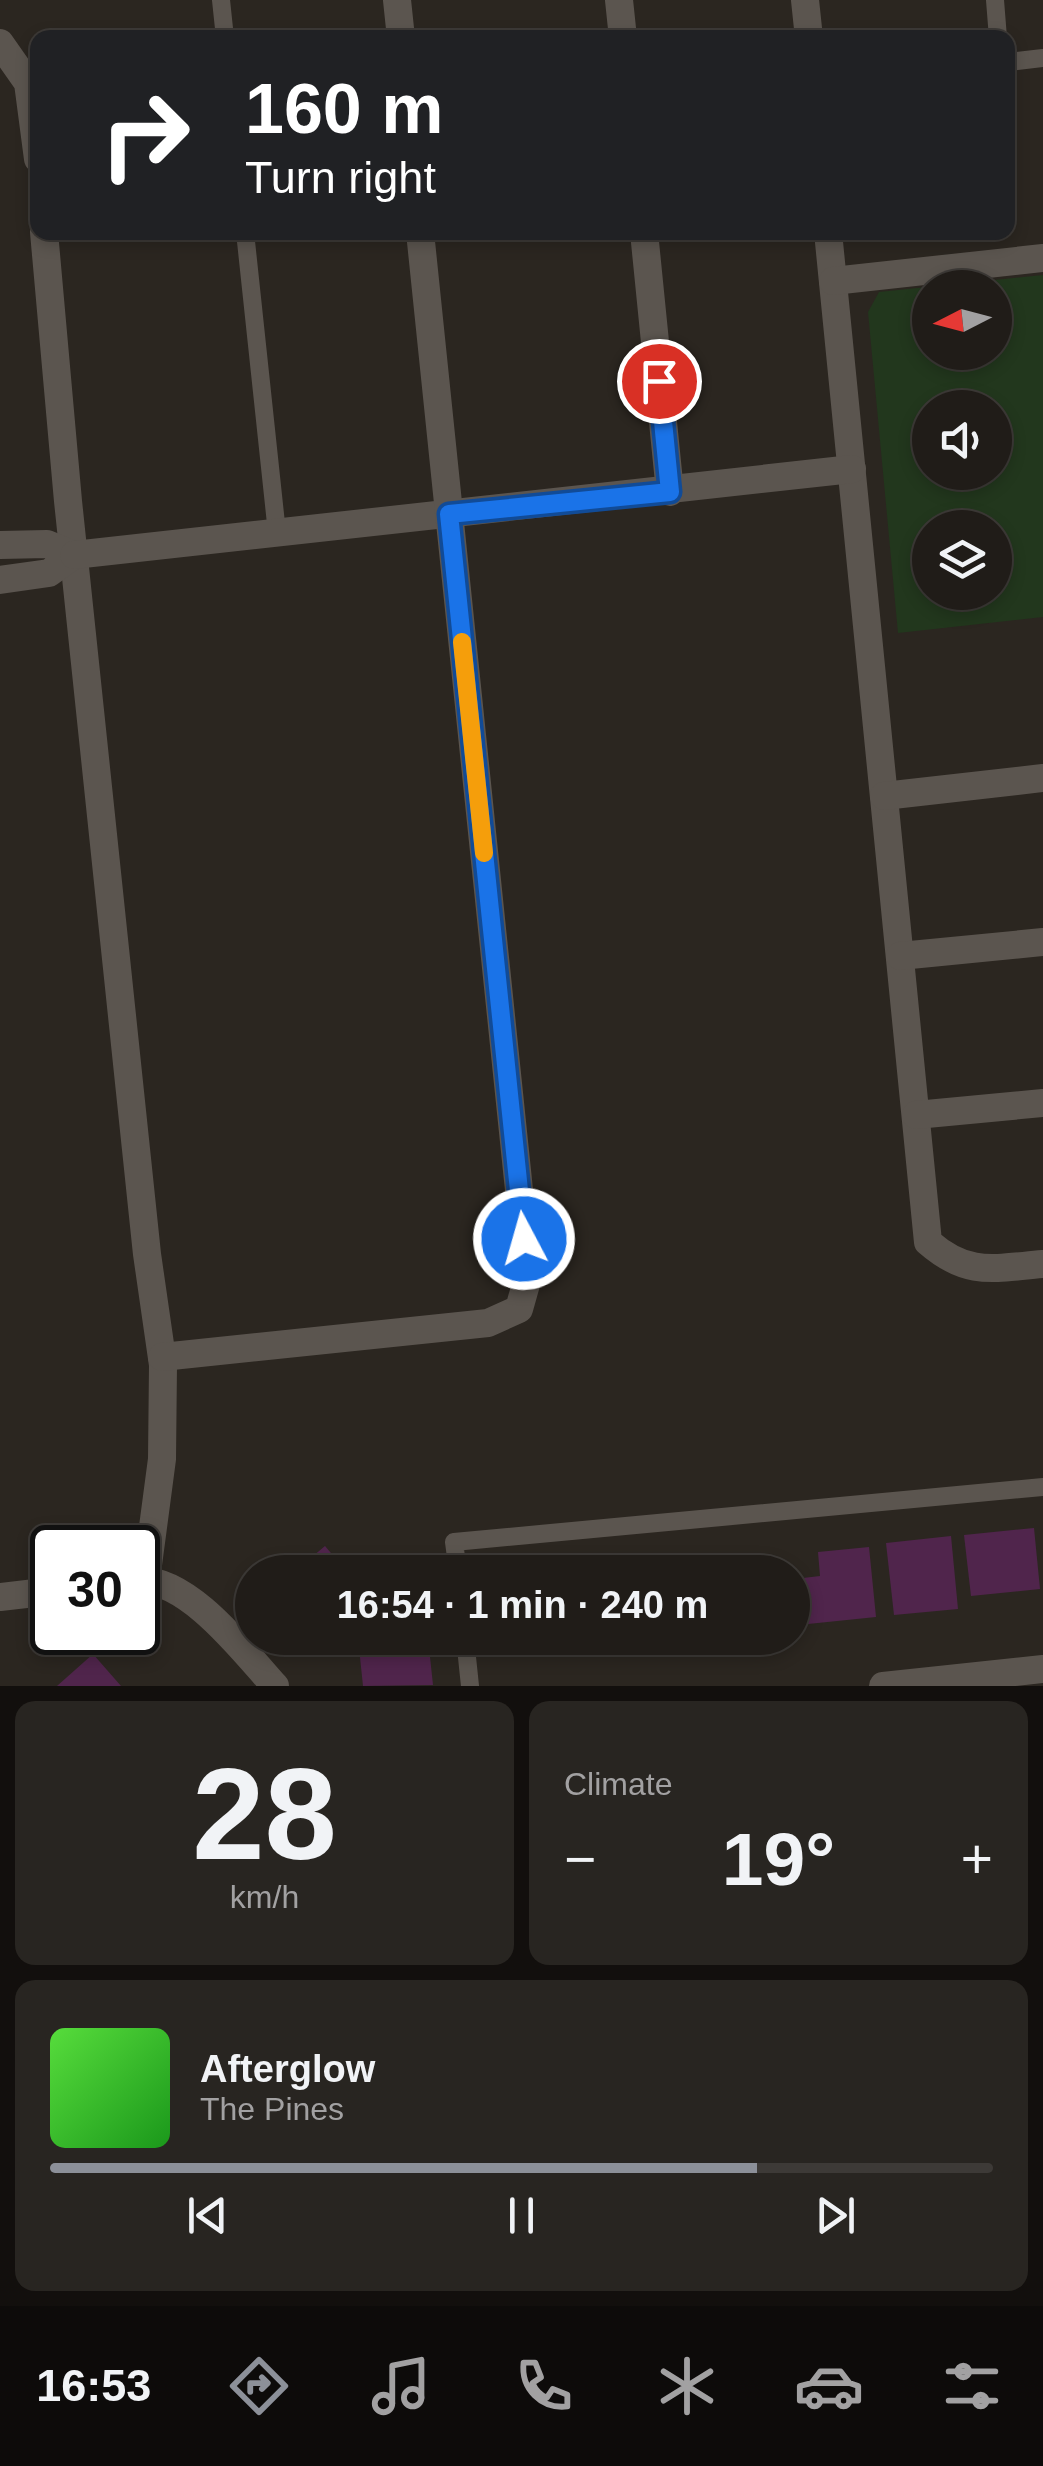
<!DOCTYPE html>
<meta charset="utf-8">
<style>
:root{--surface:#201c18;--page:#282521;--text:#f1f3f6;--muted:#a2a1a2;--line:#3d3a37;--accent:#8c9099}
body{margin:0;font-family:Helvetica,sans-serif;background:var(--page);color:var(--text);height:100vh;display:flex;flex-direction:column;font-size:38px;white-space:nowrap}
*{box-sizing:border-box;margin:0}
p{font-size:32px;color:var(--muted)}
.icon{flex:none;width:55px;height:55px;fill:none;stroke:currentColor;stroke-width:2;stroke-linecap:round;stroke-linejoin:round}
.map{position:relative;height:1686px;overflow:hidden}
.panel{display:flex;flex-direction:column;gap:15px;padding:15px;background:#120f0d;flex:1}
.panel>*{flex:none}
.guide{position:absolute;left:30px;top:30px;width:985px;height:210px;border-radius:20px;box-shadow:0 5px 15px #0003,0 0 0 2px var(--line);background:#202124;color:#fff;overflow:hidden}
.needle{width:65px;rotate:264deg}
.controls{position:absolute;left:912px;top:270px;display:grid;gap:20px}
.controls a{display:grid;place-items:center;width:100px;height:100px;border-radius:50%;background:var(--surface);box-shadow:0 5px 15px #0003,0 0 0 2px var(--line);font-size:50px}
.speed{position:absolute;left:30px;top:1525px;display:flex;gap:20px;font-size:50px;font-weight:700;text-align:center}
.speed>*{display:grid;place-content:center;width:130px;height:130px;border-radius:50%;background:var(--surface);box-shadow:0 5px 15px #0003,0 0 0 2px var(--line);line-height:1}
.speed .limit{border:5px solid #111;border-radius:15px;background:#fff;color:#111}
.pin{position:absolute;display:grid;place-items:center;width:85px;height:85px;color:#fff;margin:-42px;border:5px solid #fff;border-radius:50%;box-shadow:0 2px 10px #0007}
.me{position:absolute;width:110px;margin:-55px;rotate:354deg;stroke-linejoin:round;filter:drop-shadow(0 0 8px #0008)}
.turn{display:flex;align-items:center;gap:35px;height:210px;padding:0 50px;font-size:45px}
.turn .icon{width:130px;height:130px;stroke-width:2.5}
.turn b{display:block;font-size:70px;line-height:85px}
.big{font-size:75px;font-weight:600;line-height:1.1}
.panel .card{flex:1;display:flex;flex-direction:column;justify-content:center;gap:15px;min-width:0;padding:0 35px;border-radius:20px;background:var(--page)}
.panel .dial{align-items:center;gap:0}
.dial b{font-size:130px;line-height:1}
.song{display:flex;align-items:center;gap:30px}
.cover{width:120px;height:120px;border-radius:15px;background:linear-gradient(135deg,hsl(110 70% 55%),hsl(120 70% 35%))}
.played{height:10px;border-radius:5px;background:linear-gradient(90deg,var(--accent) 75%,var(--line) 75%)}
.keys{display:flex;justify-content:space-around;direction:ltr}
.heat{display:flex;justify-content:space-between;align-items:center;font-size:55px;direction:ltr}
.panel .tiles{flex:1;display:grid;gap:15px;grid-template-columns:1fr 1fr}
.card:last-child{grid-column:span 2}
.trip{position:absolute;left:235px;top:1555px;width:575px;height:100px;border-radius:50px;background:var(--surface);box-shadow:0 5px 15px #0003,0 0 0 2px var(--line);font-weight:600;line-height:100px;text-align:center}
.menu{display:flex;height:160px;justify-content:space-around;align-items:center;background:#0d0b0a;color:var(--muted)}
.menu .icon{width:70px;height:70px}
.menu .active{color:var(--accent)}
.menu b{font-size:45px;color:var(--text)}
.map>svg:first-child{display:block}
.green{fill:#22371d;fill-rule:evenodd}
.building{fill:#50254c}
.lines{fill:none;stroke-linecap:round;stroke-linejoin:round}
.service{stroke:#5b554f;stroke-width:18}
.minor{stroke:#5b554f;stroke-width:28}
.route-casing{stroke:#114b97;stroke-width:25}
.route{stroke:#1a73e8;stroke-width:18}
.slow{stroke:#f59e0b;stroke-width:18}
</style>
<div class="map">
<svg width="1043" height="1686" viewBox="0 0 1043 1686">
<rect width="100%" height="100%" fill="#2b2620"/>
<path class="green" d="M1043,275v342l-145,16 -30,-321 11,-20zM930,288h65v64h-65zM930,408h65v64h-65zM930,528h65v64h-65z"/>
<g class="building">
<polygon points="1034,1528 1040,1589 971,1596 964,1535"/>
<polygon points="951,1536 958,1609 894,1615 886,1543"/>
<polygon points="325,1546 347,1572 294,1572"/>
<polygon points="869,1547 876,1617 808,1624 803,1578 820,1576 818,1552"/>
<polygon points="785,1562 786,1572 720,1572 720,1569"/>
<polygon points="536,1563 537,1572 472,1572 471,1570"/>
<polygon points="358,1638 428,1638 433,1685 363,1686"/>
<polygon points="472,1638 543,1638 544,1644 473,1652"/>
<polygon points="594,1638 626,1638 627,1643 595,1647"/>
<polygon points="639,1638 714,1638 714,1640 641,1648"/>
<polygon points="93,1654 121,1686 57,1686"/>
</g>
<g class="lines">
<g class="service">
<polyline points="221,0 225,38"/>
<polyline points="995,0 998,38"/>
<polyline points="1008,62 1043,58"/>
<polyline points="245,232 277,533"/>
<polyline points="458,1572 454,1542 1043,1487"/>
<polyline points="465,1638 470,1686"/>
</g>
<g class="minor">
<polyline points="397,0 401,38"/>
<polyline points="619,0 623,38"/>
<polyline points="805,0 809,38"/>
<polyline points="0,43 28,83 38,159"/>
<polyline points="44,232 68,501 147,1254 163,1365 162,1459 146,1580"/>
<polyline points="644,232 670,492"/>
<path d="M828,232l100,1010c40,35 66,26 115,22"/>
<polyline points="833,281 1043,258"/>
<polyline points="0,545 47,544 74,555 49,573 0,580"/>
<polyline points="74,555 852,469"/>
<polyline points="884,796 1043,778"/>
<polyline points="900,956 1043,942"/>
<polyline points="916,1115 1043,1103"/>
<polyline points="162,1357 488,1323 519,1309 528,1277 420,232"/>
<path d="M138,1581c49,-5 107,72 137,105"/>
<polyline points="0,1597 52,1591"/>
<polyline points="883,1686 1043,1669"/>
</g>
</g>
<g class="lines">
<defs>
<polyline id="route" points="524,1239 449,514 670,492 659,381"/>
</defs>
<use href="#route" class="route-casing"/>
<use href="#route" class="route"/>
<polyline class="slow" points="462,642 484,853"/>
</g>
</svg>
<div class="controls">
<a><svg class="needle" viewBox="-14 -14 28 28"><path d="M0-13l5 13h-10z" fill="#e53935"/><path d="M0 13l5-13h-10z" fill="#a2a1a2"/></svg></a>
<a><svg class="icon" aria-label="sound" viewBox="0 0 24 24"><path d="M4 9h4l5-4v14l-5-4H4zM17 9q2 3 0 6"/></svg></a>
<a><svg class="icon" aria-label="layers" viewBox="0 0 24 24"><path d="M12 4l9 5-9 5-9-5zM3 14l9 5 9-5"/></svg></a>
</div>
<div class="speed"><div class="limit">30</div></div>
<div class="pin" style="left:659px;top:381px;background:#d93025"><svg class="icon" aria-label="arrive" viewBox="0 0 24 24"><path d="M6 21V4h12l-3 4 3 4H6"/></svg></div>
<svg class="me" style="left:524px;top:1239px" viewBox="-20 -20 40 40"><circle r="17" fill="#1a73e8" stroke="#fff" stroke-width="3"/><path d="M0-11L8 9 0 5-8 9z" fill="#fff"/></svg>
<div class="trip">16:54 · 1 min · 240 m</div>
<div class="guide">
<div class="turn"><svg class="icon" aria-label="right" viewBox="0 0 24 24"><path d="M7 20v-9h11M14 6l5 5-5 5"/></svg><div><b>160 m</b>Turn right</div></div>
</div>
</div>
<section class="panel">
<div class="tiles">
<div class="card dial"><b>28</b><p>km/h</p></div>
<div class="card"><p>Climate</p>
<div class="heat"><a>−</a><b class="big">19°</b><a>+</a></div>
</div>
<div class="card">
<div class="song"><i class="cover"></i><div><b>Afterglow</b><p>The Pines</p></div></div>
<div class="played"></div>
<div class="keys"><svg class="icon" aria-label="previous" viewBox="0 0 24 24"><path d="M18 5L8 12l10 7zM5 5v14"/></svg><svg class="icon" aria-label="pause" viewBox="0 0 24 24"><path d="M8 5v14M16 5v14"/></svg><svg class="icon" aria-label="next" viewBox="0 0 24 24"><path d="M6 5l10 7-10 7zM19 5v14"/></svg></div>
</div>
</div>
</section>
<nav class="menu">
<b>16:53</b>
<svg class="icon active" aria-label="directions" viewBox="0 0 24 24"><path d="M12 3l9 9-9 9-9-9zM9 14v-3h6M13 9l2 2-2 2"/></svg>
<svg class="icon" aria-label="music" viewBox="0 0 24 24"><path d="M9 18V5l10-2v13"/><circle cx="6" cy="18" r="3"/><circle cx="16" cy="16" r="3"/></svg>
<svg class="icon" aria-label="phone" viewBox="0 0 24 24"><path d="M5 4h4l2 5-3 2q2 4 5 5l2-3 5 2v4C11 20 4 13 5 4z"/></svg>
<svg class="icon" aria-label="climate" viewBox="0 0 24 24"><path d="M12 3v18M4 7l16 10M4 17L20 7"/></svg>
<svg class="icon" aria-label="car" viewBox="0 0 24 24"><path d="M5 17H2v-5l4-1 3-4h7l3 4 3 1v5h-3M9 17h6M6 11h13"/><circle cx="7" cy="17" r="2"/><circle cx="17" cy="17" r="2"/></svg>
<svg class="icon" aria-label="filters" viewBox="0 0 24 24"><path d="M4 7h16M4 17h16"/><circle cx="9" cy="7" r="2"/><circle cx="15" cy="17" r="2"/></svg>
</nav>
